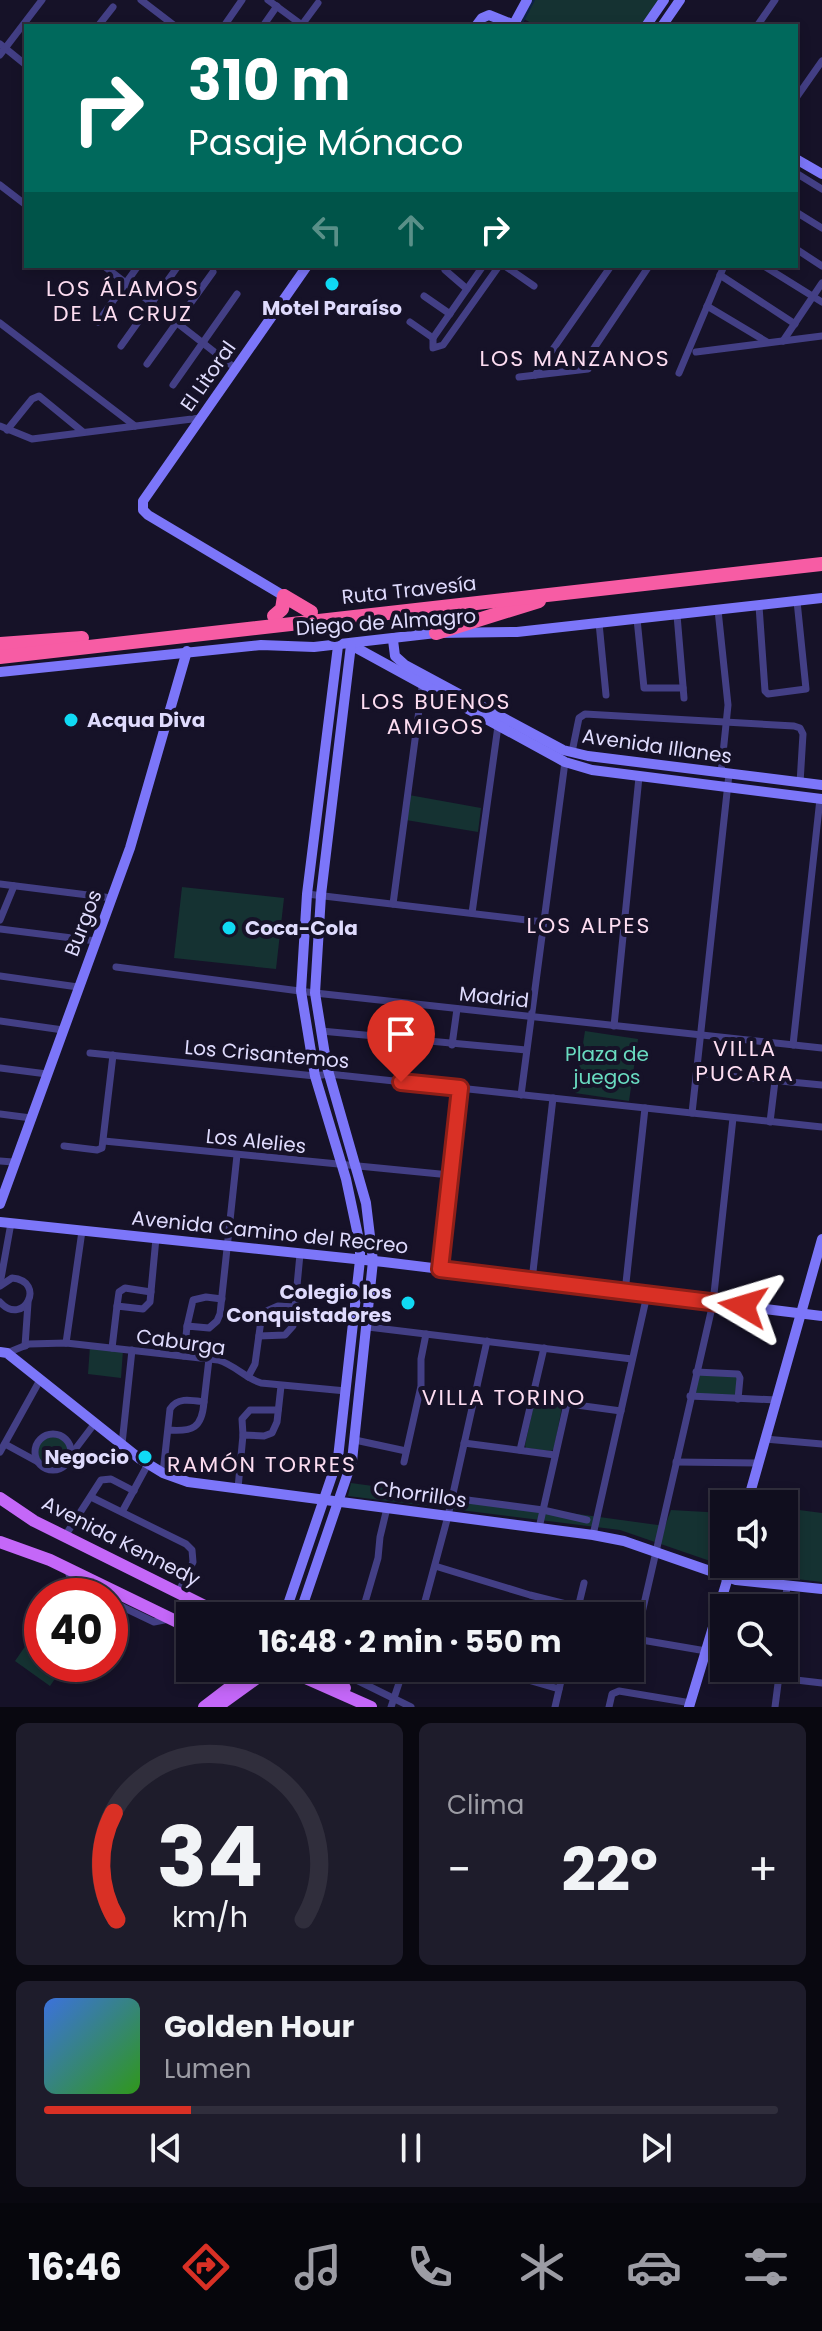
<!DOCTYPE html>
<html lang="es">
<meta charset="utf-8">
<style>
:root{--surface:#100e1e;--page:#1e1c2b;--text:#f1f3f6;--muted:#9c9ca4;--line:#302e3c;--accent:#d93025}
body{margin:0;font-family:Poppins,sans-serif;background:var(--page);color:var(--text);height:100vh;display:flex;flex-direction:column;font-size:30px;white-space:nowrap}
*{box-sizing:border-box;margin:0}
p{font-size:26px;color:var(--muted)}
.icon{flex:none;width:44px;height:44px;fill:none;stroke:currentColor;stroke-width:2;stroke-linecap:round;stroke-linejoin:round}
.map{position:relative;height:1707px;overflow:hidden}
.sheet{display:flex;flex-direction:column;gap:16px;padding:16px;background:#090810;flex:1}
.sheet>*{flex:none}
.guide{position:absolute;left:24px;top:24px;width:774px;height:244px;border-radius:0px;box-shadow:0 4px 12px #0003,0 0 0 2px var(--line);background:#00695c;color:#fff;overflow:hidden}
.tools{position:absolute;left:710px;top:1490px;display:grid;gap:16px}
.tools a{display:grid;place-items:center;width:88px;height:88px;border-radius:0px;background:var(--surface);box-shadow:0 4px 12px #0003,0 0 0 2px var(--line);font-size:40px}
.speed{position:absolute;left:24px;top:1578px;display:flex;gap:16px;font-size:40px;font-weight:700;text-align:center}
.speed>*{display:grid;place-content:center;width:104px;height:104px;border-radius:50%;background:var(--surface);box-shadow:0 4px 12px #0003,0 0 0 2px var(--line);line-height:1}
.speed .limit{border:12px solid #d22;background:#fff;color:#111}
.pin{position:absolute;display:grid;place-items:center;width:68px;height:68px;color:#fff;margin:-82px -34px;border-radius:50% 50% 50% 0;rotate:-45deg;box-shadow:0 0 8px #0007}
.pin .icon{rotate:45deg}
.me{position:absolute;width:88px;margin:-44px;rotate:277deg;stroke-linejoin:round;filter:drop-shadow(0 0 6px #0008)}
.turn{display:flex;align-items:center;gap:28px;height:168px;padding:0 32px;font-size:36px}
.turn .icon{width:104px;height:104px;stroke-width:2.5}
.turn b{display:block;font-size:56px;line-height:68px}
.lanes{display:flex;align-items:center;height:76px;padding:0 32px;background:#0003;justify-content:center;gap:40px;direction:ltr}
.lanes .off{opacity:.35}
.big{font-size:60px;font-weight:700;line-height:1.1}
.sheet .widget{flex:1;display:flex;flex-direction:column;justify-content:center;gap:12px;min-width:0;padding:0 28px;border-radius:12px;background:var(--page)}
.sheet .dial{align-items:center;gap:0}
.dial svg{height:208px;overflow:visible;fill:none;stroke:var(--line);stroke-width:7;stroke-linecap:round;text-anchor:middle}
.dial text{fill:var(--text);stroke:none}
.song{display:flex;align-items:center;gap:24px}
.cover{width:96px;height:96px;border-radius:12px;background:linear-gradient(135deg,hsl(220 70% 55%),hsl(110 70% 35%))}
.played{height:8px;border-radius:4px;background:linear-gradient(90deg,var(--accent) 20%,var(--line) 20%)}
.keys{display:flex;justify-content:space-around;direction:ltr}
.heat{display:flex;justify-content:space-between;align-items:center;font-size:44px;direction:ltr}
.sheet .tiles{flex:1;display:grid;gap:16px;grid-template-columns:1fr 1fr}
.widget:last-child{grid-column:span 2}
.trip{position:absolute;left:176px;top:1602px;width:468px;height:80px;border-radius:0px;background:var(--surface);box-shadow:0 4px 12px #0003,0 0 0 2px var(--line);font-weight:700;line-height:80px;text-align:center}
.menu{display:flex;height:128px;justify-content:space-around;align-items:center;background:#06060c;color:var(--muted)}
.menu .icon{width:56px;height:56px}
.menu .active{color:var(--accent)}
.menu b{font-size:36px;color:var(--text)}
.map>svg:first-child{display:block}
.green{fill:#153232}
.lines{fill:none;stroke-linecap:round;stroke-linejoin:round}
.stream{stroke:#0d2146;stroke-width:2}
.street{stroke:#433f85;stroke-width:7}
.secondary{stroke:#7c76f9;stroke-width:10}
.primary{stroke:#c467f8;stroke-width:12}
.highway{stroke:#f75ca4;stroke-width:14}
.route-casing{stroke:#8d1f18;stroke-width:20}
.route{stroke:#d93025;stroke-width:14}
.poi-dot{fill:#10daf4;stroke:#161228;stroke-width:3}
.labels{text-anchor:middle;stroke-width:8;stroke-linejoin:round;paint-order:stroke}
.poi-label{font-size:20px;font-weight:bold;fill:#dfdbfd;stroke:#161228;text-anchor:start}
.street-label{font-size:20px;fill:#dfdbfd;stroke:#161228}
.park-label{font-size:20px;fill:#69dbc0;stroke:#161228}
.neighbourhood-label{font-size:22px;letter-spacing:2px;fill:#fdddf1;stroke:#161228}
</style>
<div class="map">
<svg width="822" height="1707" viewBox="0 0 822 1707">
<rect width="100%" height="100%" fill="#161228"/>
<g class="green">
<polygon points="531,0 660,0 642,26 537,26 522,18"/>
<polygon points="409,795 481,808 478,832 406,820"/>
<polygon points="182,887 284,898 276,969 174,958"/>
<polygon points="585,1031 638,1039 629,1101 575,1093"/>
<polygon points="90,1346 123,1350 121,1378 88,1374"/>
<polygon points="697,1372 734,1375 741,1380 737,1396 694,1396"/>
<polygon points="540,1403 562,1407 554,1449 551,1451 526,1448 525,1445 534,1404"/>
<circle cx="53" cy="1452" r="15"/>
<polygon points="351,1483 665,1526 671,1510 724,1513 724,1564 784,1564 784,1508 822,1513 822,1582 745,1573 620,1530 348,1496"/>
<polygon points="42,1622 42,1664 65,1664 50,1686 15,1661"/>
</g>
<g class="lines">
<polyline class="stream" points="522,23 534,0"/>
<g class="street">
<polyline points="141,0 175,26"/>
<polyline points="268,0 302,25"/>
<polyline points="98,26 113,7"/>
<polyline points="224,26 242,0"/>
<polyline points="263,26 277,6"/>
<polyline points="301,26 318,3"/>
<polyline points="757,26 775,0"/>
<polyline points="0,44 26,65"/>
<polyline points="0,55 42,0"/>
<polyline points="796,98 822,61"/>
<polyline points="796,173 822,189"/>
<polyline points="0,185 26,205"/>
<polyline points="796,212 822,228"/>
<polyline points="796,249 822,266"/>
<polyline points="104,266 235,368"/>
<polyline points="483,266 433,338 433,348 443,345 499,266"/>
<polyline points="505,266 534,286"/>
<polyline points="764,266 822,302"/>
<polyline points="445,270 467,289"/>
<polyline points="720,275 795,324"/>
<polyline points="424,296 450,314"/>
<polyline points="707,306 767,342"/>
<polyline points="98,322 138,266"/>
<polyline points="410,322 433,338"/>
<polyline points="0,323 135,426"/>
<polyline points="783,341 822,283"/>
<polyline points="121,346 178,266"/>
<polyline points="696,352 822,336"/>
<polyline points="147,364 213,272"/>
<polyline points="580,369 649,266"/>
<polyline points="679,373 724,266"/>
<polyline points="535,375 611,266"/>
<polyline points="519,377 588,369"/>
<polyline points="173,385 237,294"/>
<polyline points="0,426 32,439 200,418"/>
<polyline points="7,430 32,399 39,396 83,432"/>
<polyline points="759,606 765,691 768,694 806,689 797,601"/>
<polyline points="718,610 728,705 721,773"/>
<polyline points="677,615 684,698"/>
<polyline points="637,619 644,688 683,688"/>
<polyline points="599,623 606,695"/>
<polyline points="572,752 579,718 585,714 794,726 800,728 803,734 800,783"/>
<polyline points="0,884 112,898"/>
<polyline points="307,894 543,922"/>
<polyline points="393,904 423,680"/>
<polyline points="472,913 498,726"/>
<polyline points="0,920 14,886"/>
<polyline points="0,929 96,941"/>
<polyline points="116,967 315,993 822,1048"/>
<polyline points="0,976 78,987"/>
<polyline points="0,1021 63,1030"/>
<polyline points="614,1026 639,777"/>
<polyline points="321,1031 526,1050"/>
<polyline points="452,1045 457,1009"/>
<polyline points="793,1045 820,799"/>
<polyline points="90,1053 315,1076 329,1074 822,1127"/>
<polyline points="0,1068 47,1074"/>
<polyline points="697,1073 822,1085"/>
<polyline points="521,1095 565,762"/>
<polyline points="692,1113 729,774"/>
<polyline points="0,1114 31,1118"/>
<polyline points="770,1122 775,1081"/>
<polyline points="104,1141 450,1175"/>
<polyline points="64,1146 97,1150 102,1148 113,1055"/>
<polyline points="0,1161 13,1162"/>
<polyline points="440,1269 460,1088"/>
<polyline points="532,1280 553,1098"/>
<polyline points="0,1284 11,1223"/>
<path d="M0,1286l12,-8c35,3 12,50 -12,24"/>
<polyline points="625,1292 645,1108"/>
<polyline points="117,1306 119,1292 125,1288 151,1292"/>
<polyline points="187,1326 193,1300 206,1297 222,1299"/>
<polyline points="368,1327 632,1359"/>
<polyline points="259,1336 285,1335 293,1326 295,1307"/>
<polyline points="66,1343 82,1231"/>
<polyline points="25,1346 28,1303"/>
<polyline points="112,1348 117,1306 143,1309 150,1302 156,1238"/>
<path d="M7,1353l22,-9 37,-1 152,17c17,5 27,18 43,23l85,8"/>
<polyline points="184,1356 187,1326 209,1328 217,1321 220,1314 237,1155"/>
<polyline points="696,1372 738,1374 740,1378 738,1399"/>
<polyline points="248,1377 255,1364 262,1313 278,1306 295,1307 300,1254"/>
<polyline points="690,1396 776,1400"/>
<polyline points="532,1399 621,1411"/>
<polyline points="204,1402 209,1359"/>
<circle cx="53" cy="1452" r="18"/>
<polyline points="243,1435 242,1419 250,1410 278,1410"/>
<polyline points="765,1439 822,1444"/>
<polyline points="355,1440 406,1451"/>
<polyline points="464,1443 555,1455"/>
<polyline points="5,1444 38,1462"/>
<polyline points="122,1444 132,1350"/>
<polyline points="520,1450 544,1348"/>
<polyline points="0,1452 40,1380"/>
<polyline points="70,1456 95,1423"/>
<polyline points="404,1462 421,1386 421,1359 426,1334"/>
<polyline points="676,1462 758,1463"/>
<path d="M163,1473l7,-64c7,-12 21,-9 34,-7 -2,26 -11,30 -36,28"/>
<polyline points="238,1488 243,1435 264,1436 272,1433 277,1422 281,1386"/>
<polyline points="91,1497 186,1544 192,1550 193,1562 178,1593"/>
<polyline points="452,1498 543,1510 587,1520"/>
<polyline points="122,1512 148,1464"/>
<polyline points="539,1528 567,1404"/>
<polyline points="593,1535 647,1295"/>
<polyline points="65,1536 101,1480 111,1479 134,1491"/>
<polyline points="435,1566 530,1595 578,1607"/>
<path d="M68,1568c0,18 17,21 31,28"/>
<polyline points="110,1601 154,1622 169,1619"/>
<polyline points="361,1616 378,1558 380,1537 387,1508"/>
<polyline points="421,1616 448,1516 487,1341"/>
<polyline points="576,1616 584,1583"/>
<polyline points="784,1619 787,1585"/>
<polyline points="630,1638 706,1651"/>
<polyline points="636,1639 713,1303 733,1118"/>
<polyline points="332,1668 411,1707"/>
<polyline points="487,1668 559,1689"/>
<polyline points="779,1678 822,1683"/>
<polyline points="391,1707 404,1668"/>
<polyline points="555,1707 564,1668"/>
<polyline points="609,1707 612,1694 619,1691 691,1703"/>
<polyline points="775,1707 780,1668"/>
</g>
<g class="secondary">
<polyline points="514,24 527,0"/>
<polyline points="476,26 482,18 489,15 517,26"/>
<polyline points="646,26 664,0"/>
<polyline points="662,26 680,0"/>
<polyline points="796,159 822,174"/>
<polyline points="284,596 148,515 143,510 143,501 307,266"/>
<polyline points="393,640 395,656 405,665 563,750 588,756 822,785"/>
<polyline points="351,645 565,762 592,770 822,799"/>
<polyline points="0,672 261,645 314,647 436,633 517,632 822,598"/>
<polyline points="0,1204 130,848 187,651"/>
<polyline points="0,1222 384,1262 822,1316"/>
<polyline points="0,1352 7,1353 140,1459 163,1473 188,1482 593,1535 624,1541 736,1580 822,1589"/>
<polyline points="747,1504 822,1239"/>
<polyline points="284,1616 338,1458 360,1260 360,1245 346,1179 315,1076 301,991 307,894 338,646"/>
<polyline points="299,1616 352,1461 373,1261 366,1203 327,1067 315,993 321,895 351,645"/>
<polyline points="689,1707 732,1564"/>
</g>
<g class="primary">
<polyline points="0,1498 34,1521 225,1616"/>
<polyline points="0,1542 50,1560 190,1628"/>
<polyline points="283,1668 371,1707"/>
<polyline points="324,1668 332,1679 345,1688"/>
<polyline points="204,1707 255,1668"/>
<polyline points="217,1707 271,1668"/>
</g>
<g class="highway">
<polyline points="274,616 282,609 284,596 311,612"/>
<polyline points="436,633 539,601"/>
<polyline points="0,644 82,638"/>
<polyline points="0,657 822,564"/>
</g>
</g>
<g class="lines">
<defs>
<polyline id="route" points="401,1082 460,1088 440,1269 743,1306"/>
</defs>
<use href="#route" class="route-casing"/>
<use href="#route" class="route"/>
</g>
<g class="poi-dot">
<circle cx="332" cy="284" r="8"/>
<circle cx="71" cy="720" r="8"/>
<circle cx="229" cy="928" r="8"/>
<circle cx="408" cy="1303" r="8"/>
<circle cx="145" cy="1457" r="8"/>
</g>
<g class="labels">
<g class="poi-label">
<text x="332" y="315" text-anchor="middle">Motel Paraíso</text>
<text x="87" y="727">Acqua Diva</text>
<text x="245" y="935">Coca-Cola</text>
<text x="392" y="1299" text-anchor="end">Colegio los<tspan x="392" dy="23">Conquistadores</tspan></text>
<text x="129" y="1464" text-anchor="end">Negocio</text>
</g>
<g class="street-label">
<text transform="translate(208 376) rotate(-55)" y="7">El Litoral</text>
<text transform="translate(409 590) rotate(-6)" y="7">Ruta Travesía</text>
<text transform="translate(386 622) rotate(-4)" y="7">Diego de Almagro</text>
<text transform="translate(657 746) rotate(8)" y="7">Avenida Illanes</text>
<text transform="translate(83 923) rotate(-69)" y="7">Burgos</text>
<text transform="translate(494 997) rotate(6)" y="7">Madrid</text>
<text transform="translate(267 1054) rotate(5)" y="7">Los Crisantemos</text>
<text transform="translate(256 1141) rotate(6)" y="7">Los Alelies</text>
<text transform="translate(270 1232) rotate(6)" y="7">Avenida Camino del Recreo</text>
<text transform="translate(181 1342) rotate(8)" y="7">Caburga</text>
<text transform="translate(420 1494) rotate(8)" y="7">Chorrillos</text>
<text transform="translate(121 1541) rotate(27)" y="7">Avenida Kennedy</text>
</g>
<g class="park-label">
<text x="607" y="1061">Plaza de<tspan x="607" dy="23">juegos</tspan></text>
</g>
<g class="neighbourhood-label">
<text x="123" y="296">LOS ÁLAMOS<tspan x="123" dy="25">DE LA CRUZ</tspan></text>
<text x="575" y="366">LOS MANZANOS</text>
<text x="436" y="709">LOS BUENOS<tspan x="436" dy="25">AMIGOS</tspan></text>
<text x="589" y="933">LOS ALPES</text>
<text x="745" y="1056">VILLA<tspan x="745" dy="25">PUCARA</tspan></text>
<text x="504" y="1405">VILLA TORINO</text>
<text x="262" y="1472">RAMÓN TORRES</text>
</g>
</g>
</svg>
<div class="tools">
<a><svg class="icon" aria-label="sound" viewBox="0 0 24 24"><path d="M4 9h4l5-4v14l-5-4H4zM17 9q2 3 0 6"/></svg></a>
<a><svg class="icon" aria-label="search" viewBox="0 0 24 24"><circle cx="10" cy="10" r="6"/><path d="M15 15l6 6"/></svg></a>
</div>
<div class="speed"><div class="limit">40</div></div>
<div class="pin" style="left:401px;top:1082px;background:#d93025"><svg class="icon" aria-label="arrive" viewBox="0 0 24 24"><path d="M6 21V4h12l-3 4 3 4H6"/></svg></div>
<svg class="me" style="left:743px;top:1306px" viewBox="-20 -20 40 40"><path d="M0-17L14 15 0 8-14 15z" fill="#d93025" stroke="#fff" stroke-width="4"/></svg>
<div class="trip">16:48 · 2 min · 550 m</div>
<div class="guide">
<div class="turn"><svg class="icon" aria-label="right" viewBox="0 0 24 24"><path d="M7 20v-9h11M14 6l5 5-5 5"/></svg><div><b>310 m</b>Pasaje Mónaco</div></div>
<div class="lanes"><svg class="icon off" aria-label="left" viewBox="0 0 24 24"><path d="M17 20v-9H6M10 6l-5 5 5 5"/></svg><svg class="icon off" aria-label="ahead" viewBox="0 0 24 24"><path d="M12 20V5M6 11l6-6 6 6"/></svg><svg class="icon" aria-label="right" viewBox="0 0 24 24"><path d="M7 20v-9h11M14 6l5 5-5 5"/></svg></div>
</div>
</div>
<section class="sheet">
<div class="tiles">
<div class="widget dial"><svg viewBox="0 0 100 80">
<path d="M14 69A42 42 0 1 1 86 69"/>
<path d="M14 69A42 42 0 0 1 13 28" stroke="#d93025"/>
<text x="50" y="56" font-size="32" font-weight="700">34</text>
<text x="50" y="72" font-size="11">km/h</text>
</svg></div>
<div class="widget"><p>Clima</p>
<div class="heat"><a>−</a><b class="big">22°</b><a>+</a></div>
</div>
<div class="widget">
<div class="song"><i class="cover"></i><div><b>Golden Hour</b><p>Lumen</p></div></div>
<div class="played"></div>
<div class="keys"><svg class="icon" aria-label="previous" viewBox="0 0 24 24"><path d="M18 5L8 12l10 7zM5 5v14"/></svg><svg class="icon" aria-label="pause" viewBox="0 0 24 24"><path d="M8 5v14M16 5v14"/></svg><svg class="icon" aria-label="next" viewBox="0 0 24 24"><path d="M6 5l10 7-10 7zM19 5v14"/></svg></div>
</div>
</div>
</section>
<nav class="menu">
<b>16:46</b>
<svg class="icon active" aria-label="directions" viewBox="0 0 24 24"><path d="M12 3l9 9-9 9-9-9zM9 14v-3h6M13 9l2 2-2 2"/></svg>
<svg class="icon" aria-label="music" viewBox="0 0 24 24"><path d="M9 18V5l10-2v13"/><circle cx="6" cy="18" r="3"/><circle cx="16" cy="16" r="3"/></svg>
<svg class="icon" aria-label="phone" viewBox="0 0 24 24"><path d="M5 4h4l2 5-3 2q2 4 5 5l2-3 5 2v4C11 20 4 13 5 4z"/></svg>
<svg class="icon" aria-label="climate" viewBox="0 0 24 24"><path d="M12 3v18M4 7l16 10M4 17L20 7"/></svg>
<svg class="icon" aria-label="car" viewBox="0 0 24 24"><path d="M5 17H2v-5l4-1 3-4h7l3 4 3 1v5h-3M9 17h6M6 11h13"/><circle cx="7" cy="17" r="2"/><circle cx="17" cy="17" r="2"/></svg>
<svg class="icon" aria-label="filters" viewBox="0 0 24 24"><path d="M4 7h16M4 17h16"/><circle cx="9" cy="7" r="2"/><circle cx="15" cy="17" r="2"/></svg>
</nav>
